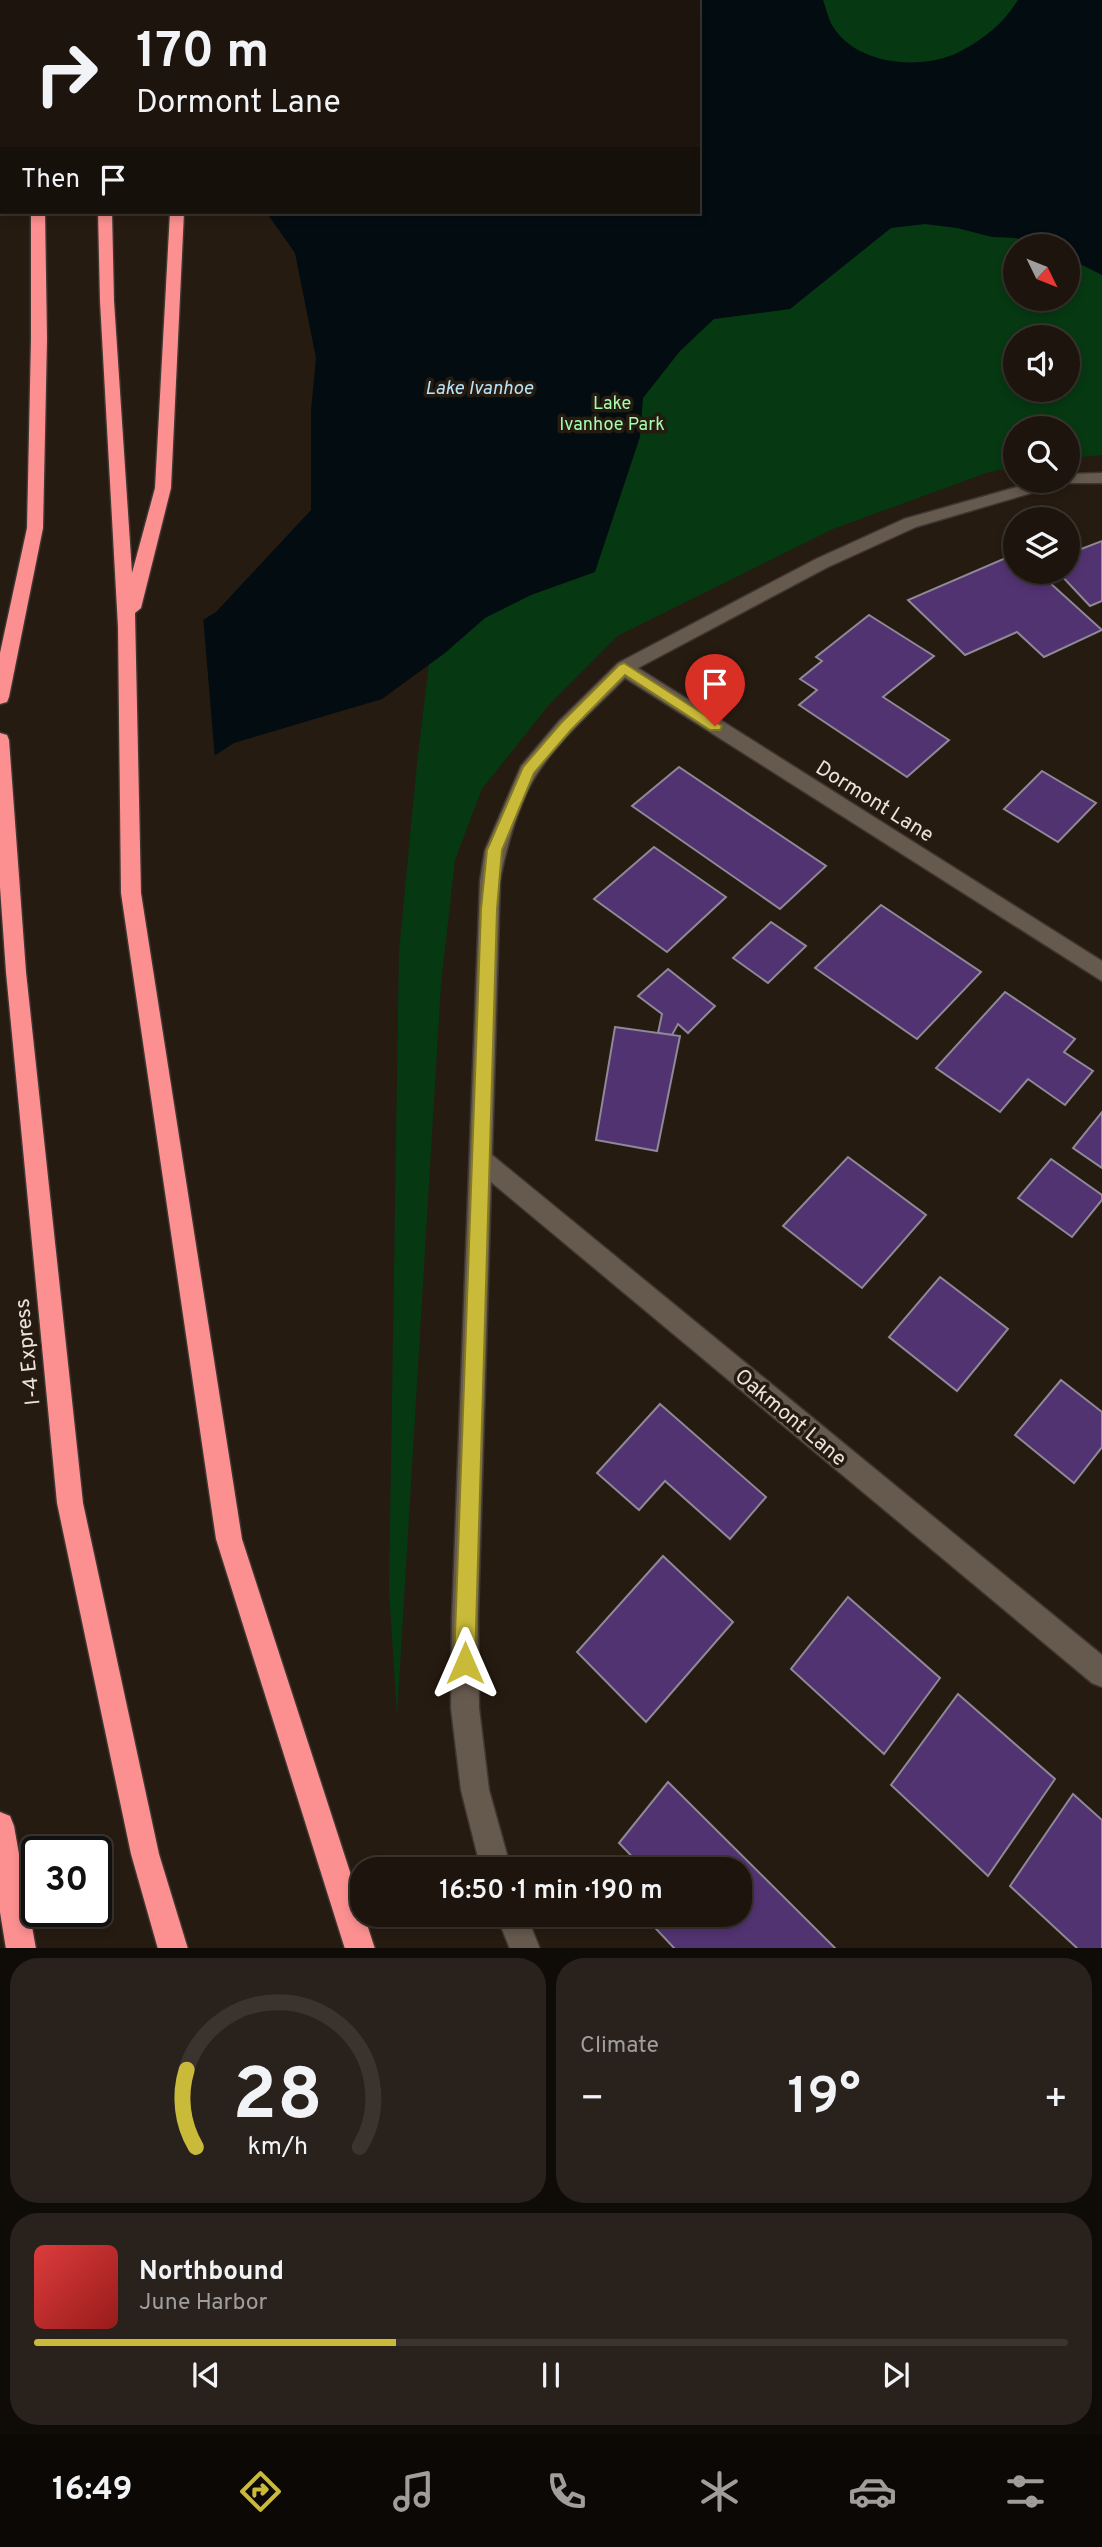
<!DOCTYPE html>
<meta charset="utf-8">
<style>
:root{--surface:#1c140d;--page:#29211b;--text:#f1f3f6;--muted:#a09e9d;--line:#3a332e;--accent:#caba3a}
body{margin:0;font-family:Overpass,sans-serif;background:var(--page);color:var(--text);height:100vh;display:flex;flex-direction:column;font-size:26px;white-space:nowrap}
*{box-sizing:border-box;margin:0}
p{font-size:23px;color:var(--muted)}
.icon{flex:none;width:38px;height:38px;fill:none;stroke:currentColor;stroke-width:2;stroke-linecap:round;stroke-linejoin:round}
.map{position:relative;height:1948px;overflow:hidden}
.sheet{display:flex;flex-direction:column;gap:10px;padding:10px;background:#0f0b07;flex:1}
.sheet>*{flex:none}
.guide{position:absolute;left:0px;top:0px;width:700px;height:214px;box-shadow:0 4px 10px #0003,0 0 0 2px var(--line);background:#1c140d;color:var(--text);overflow:hidden}
.needle{width:46px;rotate:133deg}
.buttons{position:absolute;left:1003px;top:234px;display:grid;gap:14px}
.buttons a{display:grid;place-items:center;width:77px;height:77px;border-radius:50%;background:var(--surface);box-shadow:0 4px 10px #0003,0 0 0 2px var(--line);font-size:35px}
.speed{position:absolute;left:21px;top:1836px;display:flex;gap:14px;font-size:35px;font-weight:700;text-align:center}
.speed>*{display:grid;place-content:center;width:91px;height:91px;border-radius:50%;background:var(--surface);box-shadow:0 4px 10px #0003,0 0 0 2px var(--line);line-height:1}
.speed .limit{border:4px solid #111;border-radius:10px;background:#fff;color:#111}
.pin{position:absolute;display:grid;place-items:center;width:60px;height:60px;color:#fff;margin:-72px -30px;border-radius:50% 50% 50% 0;rotate:-45deg;box-shadow:0 0 7px #0007}
.pin .icon{rotate:45deg}
.me{position:absolute;width:77px;margin:-38px;rotate:0deg;stroke-linejoin:round;filter:drop-shadow(0 0 5px #0008)}
.turn{display:flex;align-items:center;gap:24px;height:147px;padding:0 21px;font-size:32px}
.turn .icon{width:91px;height:91px;stroke-width:2.5}
.turn b{display:block;font-size:49px;line-height:60px}
.then{display:flex;align-items:center;height:66px;padding:0 21px;background:#0003;gap:14px;font-size:26px}
.big{font-size:52px;font-weight:600;line-height:1.1}
.sheet .card{flex:1;display:flex;flex-direction:column;justify-content:center;gap:10px;min-width:0;padding:0 24px;border-radius:28px;background:var(--page)}
.sheet .dial{align-items:center;gap:0}
.dial svg{height:182px;overflow:visible;fill:none;stroke:var(--line);stroke-width:7;stroke-linecap:round;text-anchor:middle}
.dial text{fill:var(--text);stroke:none}
.song{display:flex;align-items:center;gap:21px}
.cover{width:84px;height:84px;border-radius:10px;background:linear-gradient(135deg,hsl(0 70% 55%),hsl(0 70% 35%))}
.played{height:7px;border-radius:4px;background:linear-gradient(90deg,var(--accent) 35%,var(--line) 35%)}
.keys{display:flex;justify-content:space-around;direction:ltr}
.heat{display:flex;justify-content:space-between;align-items:center;font-size:38px;direction:ltr}
.sheet .tiles{flex:1;display:grid;gap:10px;grid-template-columns:1fr 1fr}
.card:last-child{grid-column:span 2}
.trip{position:absolute;left:350px;top:1857px;width:402px;height:70px;border-radius:28px;background:var(--surface);box-shadow:0 4px 10px #0003,0 0 0 2px var(--line);font-weight:600;line-height:70px;text-align:center}
.tab-bar{display:flex;height:112px;justify-content:space-around;align-items:center;background:#0b0805;color:var(--muted)}
.tab-bar .icon{width:49px;height:49px}
.tab-bar .active{color:var(--accent)}
.tab-bar b{font-size:32px;color:var(--text)}
.map>svg:first-child{display:block}
.green{fill:#063812;fill-rule:evenodd}
.water{fill:#030c11}
.pier{fill:#261b11}
.building{fill:#523371;stroke:#8e8897;stroke-width:2}
.lines{fill:none;stroke-linecap:round;stroke-linejoin:round}
.street-casing{stroke:#3e3631;stroke-width:3}
.highway-casing{stroke:#3e3631;stroke-width:3}
.street{fill:#66594d;fill-rule:evenodd}
.highway{fill:#fc9091;fill-rule:evenodd}
.route{fill:#caba3a;stroke:#837926;stroke-width:2}
.labels{text-anchor:middle;stroke-width:7;stroke-linejoin:round;paint-order:stroke}
.far-park-label{font-size:18px;fill:#a5fcaf;stroke:#261b11}
.far-water-label{font-size:19px;font-style:italic;fill:#b8e4f9;stroke:#261b11}
.street-label{font-size:21px;fill:#eae2db;stroke:#261b11}
</style>
<div class="map">
<svg width="1102" height="1949" viewBox="0 0 1102 1949">
<rect width="100%" height="100%" fill="#261b11"/>
<path class="green" d="M247,0h855v455l-34,3v-29h-53v38l-26,5 -156,57 -216,107 -69,70 -66,83 -27,71 -14,124 -44,733 -8,-126 10,-640 18,-187 26,-221 255,-331v-210zM1015,247h53v52h-53zM1015,338h53v52h-53z"/>
<path class="water" d="M128,0h695c3,8 5,18 9,25 23,40 89,46 127,27 24,-12 45,-29 59,-52h84v275l-34,-17v-11h-29l-23,-9 -24,-1 -35,-9 -32,-4 -34,4 -101,81 -76,10 -34,32 -37,47 -3,39 -45,135 -64,23 -46,23 -40,35 -63,46 -148,44 -234,154v-154l216,-131 95,-102v-100l5,-52 -21,-105 -29,-41h432v-210z"/>
<polygon class="pier" points="203,616 215,759 0,901 0,739"/>
<g class="building">
<polygon points="1102,541 1102,601 1090,606 1058,572 1068,572 1068,554"/>
<polygon points="1015,554 1015,572 1038,572 1102,630 1044,657 1017,632 965,655 908,600"/>
<polygon points="869,615 934,656 883,697 949,740 907,777 799,705 817,690 800,679 822,661 816,657"/>
<polygon points="679,767 826,866 780,909 632,806"/>
<polygon points="1042,771 1096,803 1058,842 1004,809"/>
<polygon points="654,847 726,897 667,952 594,899"/>
<polygon points="881,905 981,972 917,1039 815,968"/>
<polygon points="771,922 806,946 768,983 733,958"/>
<polygon points="668,969 715,1006 688,1033 678,1024 672,1035 658,1033 662,1014 638,996"/>
<polygon points="1005,992 1075,1039 1064,1052 1093,1071 1065,1105 1028,1079 1000,1112 936,1068"/>
<polygon points="615,1027 680,1036 657,1151 596,1140"/>
<polygon points="1102,1112 1102,1168 1073,1148"/>
<polygon points="848,1157 926,1215 862,1288 783,1226"/>
<polygon points="1051,1159 1102,1195 1102,1200 1072,1237 1018,1198"/>
<polygon points="940,1277 1008,1329 957,1391 889,1337"/>
<polygon points="1061,1380 1102,1412 1102,1447 1074,1483 1015,1435"/>
<polygon points="660,1404 766,1497 730,1539 665,1481 639,1510 597,1473"/>
<polygon points="663,1556 733,1622 646,1722 577,1652"/>
<polygon points="848,1597 940,1678 884,1754 791,1669"/>
<polygon points="958,1694 1055,1779 988,1876 891,1785"/>
<polygon points="668,1782 836,1949 675,1949 642,1914 740,1914 740,1869 644,1869 619,1843"/>
<polygon points="1073,1794 1102,1820 1102,1949 1078,1949 1010,1886"/>
</g>
<g class="lines">
<defs>
<g id="street">
<path d="M1102,473v10h-37l-149,44 -88,40 -190,101 464,293v20l-477,-303c-29,30 -65,60 -88,96 -17,25 -32,77 -37,107l-8,274 610,500v32l-10,-4 -601,-501 -13,436 1,90 10,82 22,79h-30l-20,-79 -10,-82 1,-90 28,-737 5,-31 36,-84 38,-45 59,-58 198,-104 88,-40 134,-38h30v-7z"/>
<polygon points="496,1914 526,1914 540,1949 510,1949"/>
</g>
<g id="highway">
<polygon points="83,0 95,0 96,2 84,2"/>
<rect x="156" y="0" width="12" height="2"/>
<polygon points="0,46 2,47 2,57 0,56"/>
<polygon points="31,212 45,212 47,339 43,528 9,697 7,702 0,704 0,653 27,528 31,339"/>
<polygon points="98,212 112,212 114,301 132,573 155,488 170,212 184,212 171,488 141,608 135,613 141,893 242,1539 375,1949 345,1949 216,1539 121,893 118,627 100,301"/>
<polygon points="0,733 7,735 9,740 26,972 83,1503 159,1854 188,1949 158,1949 131,1854 57,1503 6,972 0,887"/>
<polygon points="0,1812 10,1816 14,1826 36,1949 6,1949 0,1912"/>
</g>
</defs>
<use href="#street" class="street-casing"/>
<use href="#highway" class="highway-casing"/>
<use href="#street" class="street"/>
<use href="#highway" class="highway"/>
</g>
<polygon class="route" points="624,663 722,726 720,730 710,730 625,675 571,730 534,773 502,850 497,909 475,1663 472,1670 465,1673 458,1670 454,1663 481,909 487,850 523,767 561,723 619,665"/>
<g class="labels">
<g class="far-park-label">
<text x="612" y="409">Lake<tspan x="612" dy="21">Ivanhoe Park</tspan></text>
</g>
<g class="far-water-label">
<text x="479" y="394">Lake Ivanhoe</text>
</g>
<g class="street-label">
<text transform="translate(875 801) rotate(32)" y="7">Dormont Lane</text>
<text transform="translate(27 1352) rotate(-96)" y="7">I-4 Express</text>
<text transform="translate(791 1417) rotate(40)" y="7">Oakmont Lane</text>
</g>
</g>
</svg>
<div class="buttons">
<a><svg class="needle" viewBox="-14 -14 28 28"><path d="M0-13l5 13h-10z" fill="#e53935"/><path d="M0 13l5-13h-10z" fill="#a09e9d"/></svg></a>
<a><svg class="icon" aria-label="sound" viewBox="0 0 24 24"><path d="M4 9h4l5-4v14l-5-4H4zM17 9q2 3 0 6"/></svg></a>
<a><svg class="icon" aria-label="search" viewBox="0 0 24 24"><circle cx="10" cy="10" r="6"/><path d="M15 15l6 6"/></svg></a>
<a><svg class="icon" aria-label="layers" viewBox="0 0 24 24"><path d="M12 4l9 5-9 5-9-5zM3 14l9 5 9-5"/></svg></a>
</div>
<div class="speed"><div class="limit">30</div></div>
<div class="pin" style="left:715px;top:726px;background:#d93025"><svg class="icon" aria-label="arrive" viewBox="0 0 24 24"><path d="M6 21V4h12l-3 4 3 4H6"/></svg></div>
<svg class="me" style="left:465px;top:1663px" viewBox="-20 -20 40 40"><path d="M0-17L14 15 0 8-14 15z" fill="#caba3a" stroke="#fff" stroke-width="4"/></svg>
<div class="trip">16:50 · 1 min · 190 m</div>
<div class="guide">
<div class="turn"><svg class="icon" aria-label="right" viewBox="0 0 24 24"><path d="M7 20v-9h11M14 6l5 5-5 5"/></svg><div><b>170 m</b>Dormont Lane</div></div>
<div class="then">Then<svg class="icon" aria-label="arrive" viewBox="0 0 24 24"><path d="M6 21V4h12l-3 4 3 4H6"/></svg></div>
</div>
</div>
<section class="sheet">
<div class="tiles">
<div class="card dial"><svg viewBox="0 0 100 80">
<path d="M14 69A42 42 0 1 1 86 69"/>
<path d="M14 69A42 42 0 0 1 10 35" stroke="#caba3a"/>
<text x="50" y="56" font-size="32" font-weight="700">28</text>
<text x="50" y="72" font-size="11">km/h</text>
</svg></div>
<div class="card"><p>Climate</p>
<div class="heat"><a>−</a><b class="big">19°</b><a>+</a></div>
</div>
<div class="card">
<div class="song"><i class="cover"></i><div><b>Northbound</b><p>June Harbor</p></div></div>
<div class="played"></div>
<div class="keys"><svg class="icon" aria-label="previous" viewBox="0 0 24 24"><path d="M18 5L8 12l10 7zM5 5v14"/></svg><svg class="icon" aria-label="pause" viewBox="0 0 24 24"><path d="M8 5v14M16 5v14"/></svg><svg class="icon" aria-label="next" viewBox="0 0 24 24"><path d="M6 5l10 7-10 7zM19 5v14"/></svg></div>
</div>
</div>
</section>
<nav class="tab-bar">
<b>16:49</b>
<svg class="icon active" aria-label="directions" viewBox="0 0 24 24"><path d="M12 3l9 9-9 9-9-9zM9 14v-3h6M13 9l2 2-2 2"/></svg>
<svg class="icon" aria-label="music" viewBox="0 0 24 24"><path d="M9 18V5l10-2v13"/><circle cx="6" cy="18" r="3"/><circle cx="16" cy="16" r="3"/></svg>
<svg class="icon" aria-label="phone" viewBox="0 0 24 24"><path d="M5 4h4l2 5-3 2q2 4 5 5l2-3 5 2v4C11 20 4 13 5 4z"/></svg>
<svg class="icon" aria-label="climate" viewBox="0 0 24 24"><path d="M12 3v18M4 7l16 10M4 17L20 7"/></svg>
<svg class="icon" aria-label="car" viewBox="0 0 24 24"><path d="M5 17H2v-5l4-1 3-4h7l3 4 3 1v5h-3M9 17h6M6 11h13"/><circle cx="7" cy="17" r="2"/><circle cx="17" cy="17" r="2"/></svg>
<svg class="icon" aria-label="filters" viewBox="0 0 24 24"><path d="M4 7h16M4 17h16"/><circle cx="9" cy="7" r="2"/><circle cx="15" cy="17" r="2"/></svg>
</nav>
